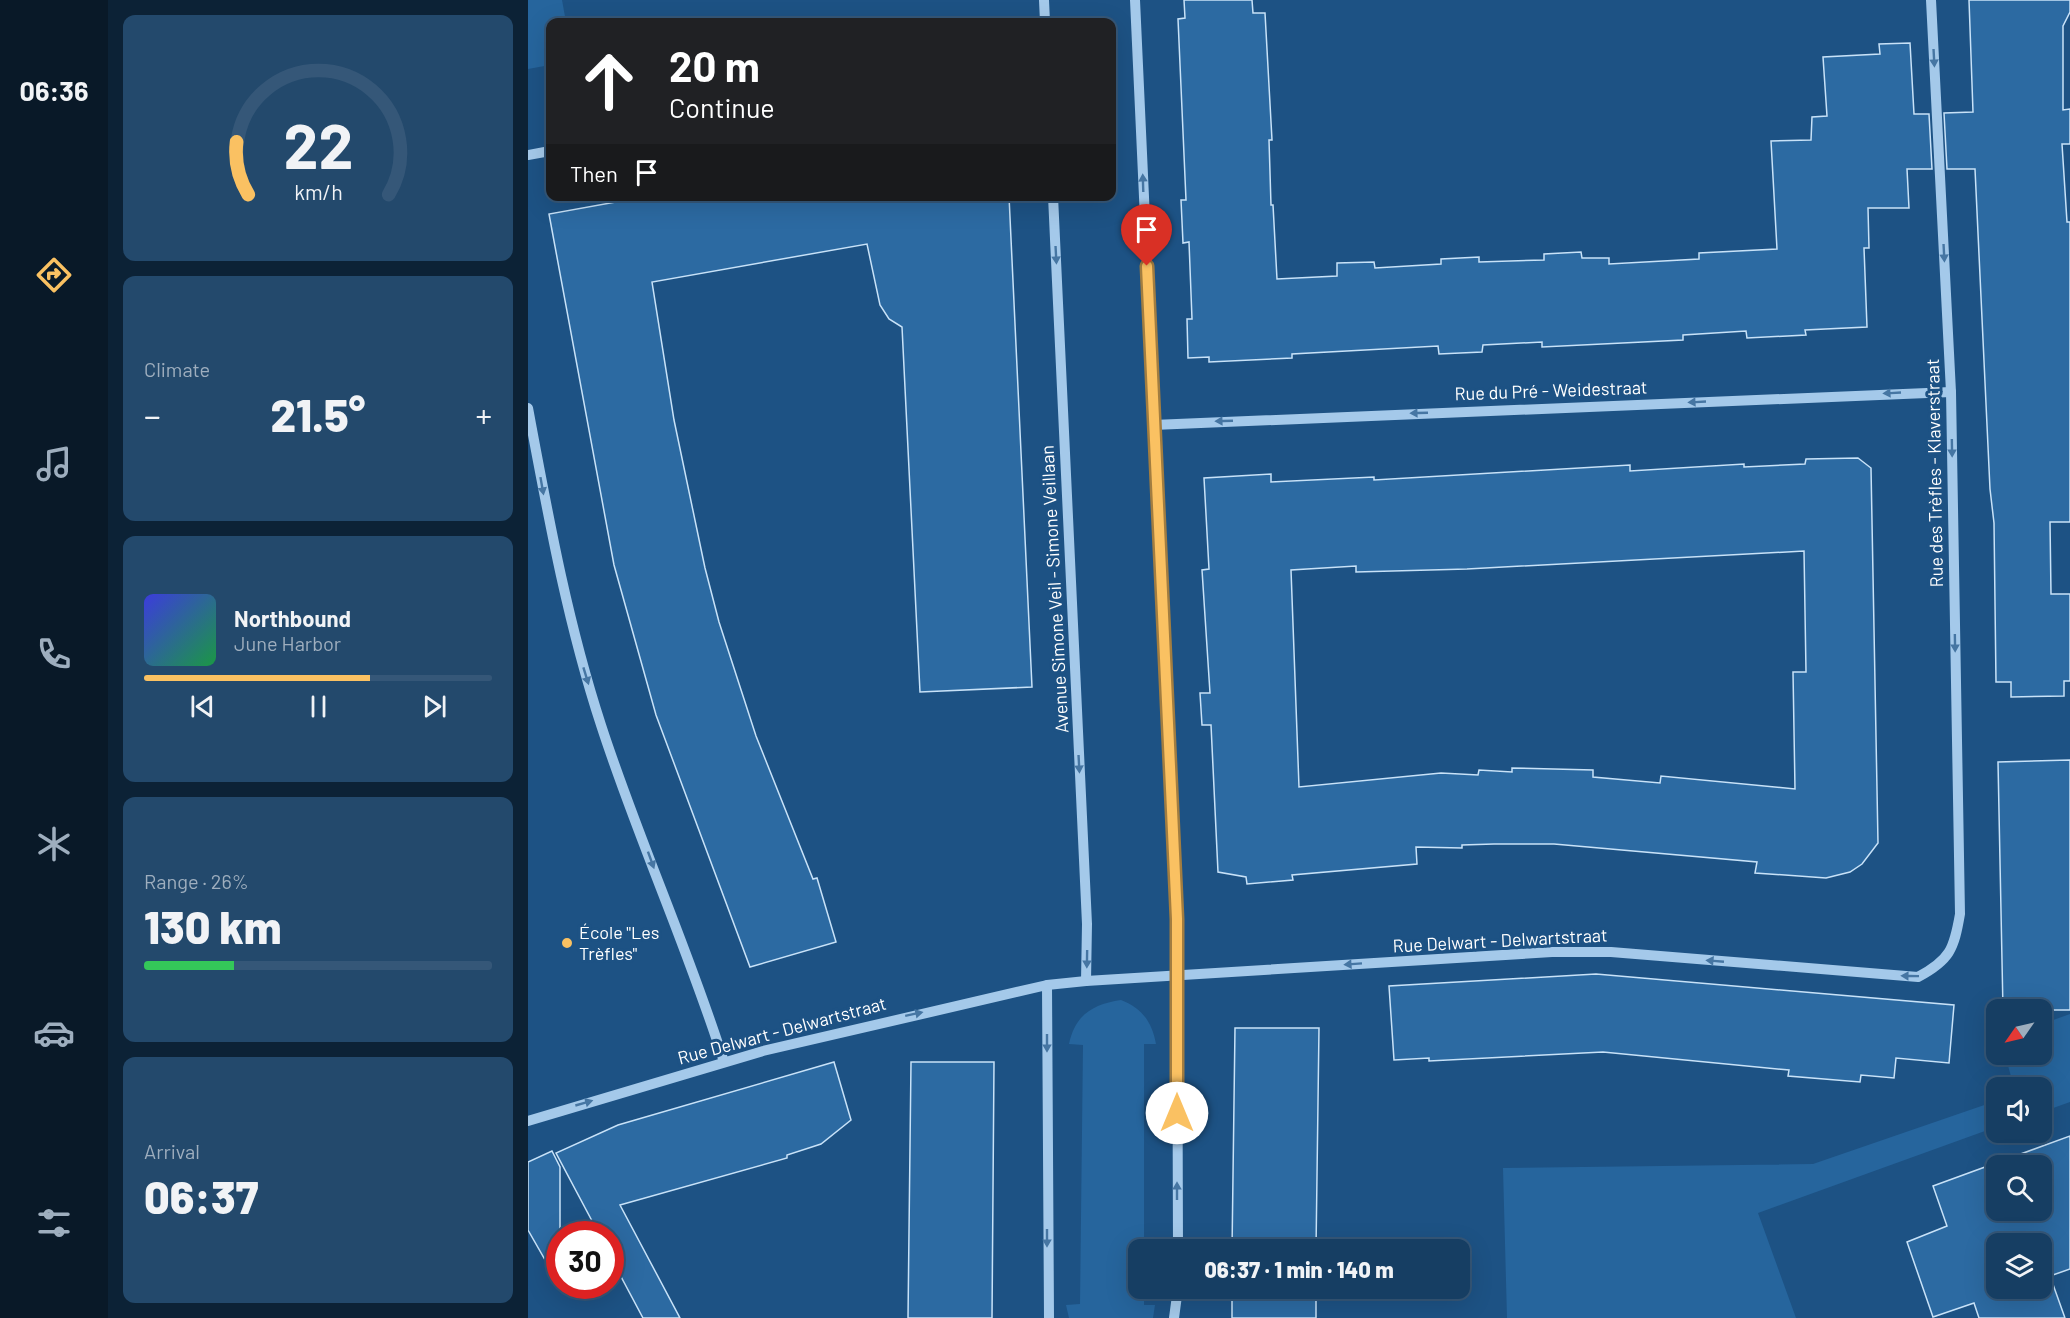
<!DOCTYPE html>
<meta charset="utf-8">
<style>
:root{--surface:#163e63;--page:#23496c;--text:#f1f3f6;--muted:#9eaebe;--line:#355778;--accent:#fac162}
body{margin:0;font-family:Barlow,sans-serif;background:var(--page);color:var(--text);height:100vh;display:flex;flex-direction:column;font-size:22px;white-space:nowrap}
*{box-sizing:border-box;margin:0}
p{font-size:20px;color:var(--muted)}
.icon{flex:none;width:33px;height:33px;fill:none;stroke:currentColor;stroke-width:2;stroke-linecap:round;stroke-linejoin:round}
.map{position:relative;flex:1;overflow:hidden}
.drawer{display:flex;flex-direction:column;gap:15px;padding:15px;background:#0c2236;width:420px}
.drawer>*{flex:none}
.hud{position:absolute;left:18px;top:18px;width:570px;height:183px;border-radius:12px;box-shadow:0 6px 24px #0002,0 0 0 2px var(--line);background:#202124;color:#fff;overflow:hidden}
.needle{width:39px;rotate:236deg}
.fabs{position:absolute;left:1458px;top:999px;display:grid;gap:12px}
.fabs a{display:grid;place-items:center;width:66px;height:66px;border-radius:12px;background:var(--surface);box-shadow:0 6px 24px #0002,0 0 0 2px var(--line);font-size:30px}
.speed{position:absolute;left:18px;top:1221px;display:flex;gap:12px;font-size:30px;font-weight:700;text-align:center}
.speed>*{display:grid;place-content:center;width:78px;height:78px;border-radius:50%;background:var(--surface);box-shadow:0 6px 24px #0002,0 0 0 2px var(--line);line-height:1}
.speed .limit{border:9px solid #d22;background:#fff;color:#111}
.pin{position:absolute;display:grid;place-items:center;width:51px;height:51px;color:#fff;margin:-62px -26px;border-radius:50% 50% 50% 0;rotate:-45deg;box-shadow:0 0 6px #0007}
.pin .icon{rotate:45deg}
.me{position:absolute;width:66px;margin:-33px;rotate:0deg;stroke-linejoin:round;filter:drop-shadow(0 0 4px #0008)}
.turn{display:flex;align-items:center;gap:21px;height:126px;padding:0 24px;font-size:27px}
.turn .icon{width:78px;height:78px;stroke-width:2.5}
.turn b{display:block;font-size:42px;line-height:51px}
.then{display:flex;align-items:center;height:57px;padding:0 24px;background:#0003;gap:12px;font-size:22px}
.big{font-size:45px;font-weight:800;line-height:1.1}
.drawer .widget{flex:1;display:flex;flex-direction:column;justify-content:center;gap:9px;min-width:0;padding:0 21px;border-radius:12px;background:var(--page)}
.drawer .dial{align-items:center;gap:0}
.dial svg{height:156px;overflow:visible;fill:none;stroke:var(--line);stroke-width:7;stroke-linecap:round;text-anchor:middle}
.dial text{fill:var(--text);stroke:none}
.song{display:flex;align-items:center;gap:18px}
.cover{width:72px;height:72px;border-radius:9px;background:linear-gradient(135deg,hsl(240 70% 55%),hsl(140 70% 35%))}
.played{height:6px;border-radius:3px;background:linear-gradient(90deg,var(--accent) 65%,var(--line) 65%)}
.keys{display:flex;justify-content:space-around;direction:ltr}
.heat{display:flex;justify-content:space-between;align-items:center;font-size:33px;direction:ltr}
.charge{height:9px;border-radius:4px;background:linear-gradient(90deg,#34c759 26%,var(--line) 0)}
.trip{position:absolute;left:600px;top:1239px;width:342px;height:60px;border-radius:12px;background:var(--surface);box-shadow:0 6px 24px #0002,0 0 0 2px var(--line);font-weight:800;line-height:60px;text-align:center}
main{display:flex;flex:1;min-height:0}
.tab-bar{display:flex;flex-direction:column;width:108px;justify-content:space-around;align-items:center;background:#091928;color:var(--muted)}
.tab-bar .icon{width:42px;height:42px}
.tab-bar .current{color:var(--accent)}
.tab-bar b{font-size:27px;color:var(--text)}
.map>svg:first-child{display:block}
.green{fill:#26659d}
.building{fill:#2c6aa2;stroke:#c8e2f8;stroke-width:1.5;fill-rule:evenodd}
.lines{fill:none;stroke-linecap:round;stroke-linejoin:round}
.minor{stroke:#a4c9ea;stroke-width:10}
.oneway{fill:#4676a3}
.route-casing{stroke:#a27d40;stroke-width:15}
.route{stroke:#fac162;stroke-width:10}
.poi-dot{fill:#fac162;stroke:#1d5284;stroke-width:2}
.labels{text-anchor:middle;stroke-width:6;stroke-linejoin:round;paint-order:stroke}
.street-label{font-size:18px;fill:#fff;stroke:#1d5284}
.poi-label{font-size:18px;fill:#fff;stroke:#1d5284;text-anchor:start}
</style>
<main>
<nav class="tab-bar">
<b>06:36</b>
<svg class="icon current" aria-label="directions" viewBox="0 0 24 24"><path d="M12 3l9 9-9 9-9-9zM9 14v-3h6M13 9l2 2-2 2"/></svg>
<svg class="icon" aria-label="music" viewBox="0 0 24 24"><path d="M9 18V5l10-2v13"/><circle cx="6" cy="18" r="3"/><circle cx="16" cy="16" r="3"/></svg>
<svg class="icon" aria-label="phone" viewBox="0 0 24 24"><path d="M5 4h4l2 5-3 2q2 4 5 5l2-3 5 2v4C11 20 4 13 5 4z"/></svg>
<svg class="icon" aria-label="climate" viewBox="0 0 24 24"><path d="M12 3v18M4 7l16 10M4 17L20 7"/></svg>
<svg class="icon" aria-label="car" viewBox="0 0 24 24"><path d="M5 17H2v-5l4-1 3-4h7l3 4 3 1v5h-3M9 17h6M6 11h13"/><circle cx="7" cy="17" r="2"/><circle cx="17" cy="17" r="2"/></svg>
<svg class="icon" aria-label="filters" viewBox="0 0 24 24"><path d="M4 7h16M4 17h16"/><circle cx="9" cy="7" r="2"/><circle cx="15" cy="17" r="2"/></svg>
</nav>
<section class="drawer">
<div class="widget dial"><svg viewBox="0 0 100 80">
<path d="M14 69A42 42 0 1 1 86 69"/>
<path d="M14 69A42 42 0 0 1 8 42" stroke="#fac162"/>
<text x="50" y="56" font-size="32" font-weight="700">22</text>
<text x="50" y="72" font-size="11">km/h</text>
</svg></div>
<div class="widget"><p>Climate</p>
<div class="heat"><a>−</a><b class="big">21.5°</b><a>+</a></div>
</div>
<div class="widget">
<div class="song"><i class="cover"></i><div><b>Northbound</b><p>June Harbor</p></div></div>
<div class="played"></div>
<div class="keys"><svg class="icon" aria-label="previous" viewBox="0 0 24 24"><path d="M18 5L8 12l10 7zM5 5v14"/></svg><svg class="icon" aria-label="pause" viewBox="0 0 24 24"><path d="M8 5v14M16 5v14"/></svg><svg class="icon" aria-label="next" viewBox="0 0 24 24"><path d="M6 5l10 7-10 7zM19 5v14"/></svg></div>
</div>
<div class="widget"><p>Range · 26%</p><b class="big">130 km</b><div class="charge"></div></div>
<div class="widget"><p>Arrival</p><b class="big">06:37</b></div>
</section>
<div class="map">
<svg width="1542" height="1318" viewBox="0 0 1542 1318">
<rect width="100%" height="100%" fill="#1d5284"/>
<g class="green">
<polygon points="0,0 34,0 38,22 22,22 22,65 0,69"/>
<path d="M593,1000c21,8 31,22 35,44h-12v205l-6,1v38l6,1v16h11l-2,13h-84l-3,-13 14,-1 3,-259 -14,-1c6,-29 24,-40 52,-44z"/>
<polygon points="1542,1014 1542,1102 1514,1112 1514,1088 1486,1087 1477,1055 1514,1054 1514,1024"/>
<polygon points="1468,1101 1468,1127 1230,1213 1268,1318 979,1318 975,1168 1285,1164"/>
</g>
<g class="building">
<polygon points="656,0 724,0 725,13 737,13 744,140 741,140 743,205 745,205 749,279 809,276 809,263 846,262 847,268 913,264 913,259 951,257 951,262 1016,260 1016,254 1053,252 1054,258 1081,258 1081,264 1171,259 1171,253 1249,249 1243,141 1283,140 1284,117 1299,116 1295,57 1352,54 1351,44 1382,43 1386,114 1401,114 1404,169 1379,169 1381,208 1340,208 1341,248 1336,248 1339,327 1277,330 1278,335 1219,338 1218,331 1155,335 1155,340 1014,347 1014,342 955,345 954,352 911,354 910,346 764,354 764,358 681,362 681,357 660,358 659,319 664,319 661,242 655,243 653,200 658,200 650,19 657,18"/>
<polygon points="1441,0 1542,0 1542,12 1535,26 1535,110 1542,109 1542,144 1534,144 1539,222 1542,222 1542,522 1522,522 1523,594 1542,594 1542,681 1536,681 1536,696 1483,697 1483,682 1468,682 1466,523 1462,489 1447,169 1419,169 1416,113 1445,112"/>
<polygon points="121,196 481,196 504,687 392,692 374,327 361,319 352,305 339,244 124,282 146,420 177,568 191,622 228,736 285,879 289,878 308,942 222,967 128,715 86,565 21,214"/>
<path d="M1330,458l13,10 7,375 -16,21 -12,8 -24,6 -71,-5 2,-11 -203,-18h-60l-32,1v3l-46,-1 1,17 -125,11 1,5 -46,4 -1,-7 -28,-5 -7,-147h-9l-2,-32h10l-8,-123 7,-1 -5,-91 67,-4v8l103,-5v3l256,-15v6l114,-7v3l61,-3 1,-5zM1276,551l2,121h-13l2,117 -134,-13 -1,7 -67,-6v-7l-81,-2v4l-33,-2 -1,5 -37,-2 -142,14 -8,-217 65,-4v6l111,-3z"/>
<polygon points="1542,760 1542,1010 1475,1010 1470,762"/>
<polygon points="1068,974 1426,1005 1421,1063 1368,1058 1366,1078 1333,1075 1332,1082 1260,1076 1261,1070 1075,1052 901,1061 901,1058 866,1060 861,986"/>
<polygon points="707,1028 791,1028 788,1250 704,1250"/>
<polygon points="306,1062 323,1120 293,1144 259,1155 259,1158 92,1205 152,1318 115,1318 82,1256 82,1234 71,1234 28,1153 90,1125"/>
<polygon points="383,1062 466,1062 464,1318 380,1318"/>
<path d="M1542,1136v133l-20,7 15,42h-86l-5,-15 -41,14 -26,-75 40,-16 -14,-40zM1468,1166h46v44h-46zM1468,1244h46v44h-46z"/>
<polygon points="24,1151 32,1167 32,1286 0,1230 0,1162"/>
<rect x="704" y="1288" width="84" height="30"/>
</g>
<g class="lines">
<g class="minor">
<polyline points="516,0 517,22"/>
<polyline points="607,0 649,919 650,1250"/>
<polyline points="0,155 22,151"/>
<polyline points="525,196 559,924 558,981"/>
<path d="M0,408c20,107 39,213 73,317 37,114 87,223 123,337"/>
<polyline points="625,425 1423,392"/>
<polyline points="519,985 521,1318"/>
<path d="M0,1121l235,-70 284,-66 39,-4 466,-29h59l307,25c32,-17 36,-28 42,-63l-9,-522 -20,-392"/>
<polyline points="646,1318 650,1288"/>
</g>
</g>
<defs><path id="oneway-solid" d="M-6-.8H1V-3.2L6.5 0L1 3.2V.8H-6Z" transform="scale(1.5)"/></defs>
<g class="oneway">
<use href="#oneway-solid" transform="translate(1406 58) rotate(87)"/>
<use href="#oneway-solid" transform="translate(615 183) rotate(-92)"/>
<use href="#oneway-solid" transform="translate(1416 253) rotate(87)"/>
<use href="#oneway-solid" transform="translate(528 255) rotate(87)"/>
<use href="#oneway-solid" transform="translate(1364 393) rotate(177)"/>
<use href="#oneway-solid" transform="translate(1169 402) rotate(177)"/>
<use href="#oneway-solid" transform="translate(891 413) rotate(178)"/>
<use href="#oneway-solid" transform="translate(696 421) rotate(178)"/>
<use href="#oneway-solid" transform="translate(1424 448) rotate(89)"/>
<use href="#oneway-solid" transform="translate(14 486) rotate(80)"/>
<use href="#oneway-solid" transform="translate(1427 643) rotate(89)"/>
<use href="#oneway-solid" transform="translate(58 676) rotate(73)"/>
<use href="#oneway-solid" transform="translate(551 764) rotate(87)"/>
<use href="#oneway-solid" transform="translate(123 860) rotate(70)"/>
<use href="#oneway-solid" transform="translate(559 959) rotate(91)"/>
<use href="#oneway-solid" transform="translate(1187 961) rotate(-175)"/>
<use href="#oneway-solid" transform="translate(825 964) rotate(176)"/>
<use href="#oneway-solid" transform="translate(1382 976) rotate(-179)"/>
<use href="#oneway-solid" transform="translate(386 1014) rotate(-12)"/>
<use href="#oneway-solid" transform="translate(519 1043) rotate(90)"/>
<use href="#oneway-solid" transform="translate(56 1103) rotate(-16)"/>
<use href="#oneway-solid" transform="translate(649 1191) rotate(-90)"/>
<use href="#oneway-solid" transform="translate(519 1238) rotate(90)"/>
</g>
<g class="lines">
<defs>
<polyline id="route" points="619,266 649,919 649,1113"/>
</defs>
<use href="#route" class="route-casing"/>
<use href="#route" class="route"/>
</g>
<circle class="poi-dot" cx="39" cy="943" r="6"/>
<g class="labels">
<g class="street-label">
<text transform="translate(1023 391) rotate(-2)" y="6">Rue du Pré - Weidestraat</text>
<text transform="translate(1407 473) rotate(-91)" y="6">Rue des Trèfles - Klaverstraat</text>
<text transform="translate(527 589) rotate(-93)" y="6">Avenue Simone Veil - Simone Veillaan</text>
<text transform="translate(972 941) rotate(-3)" y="6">Rue Delwart - Delwartstraat</text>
<text transform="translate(254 1031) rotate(-15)" y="6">Rue Delwart - Delwartstraat</text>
</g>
<g class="poi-label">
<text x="51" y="939">École "Les<tspan x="51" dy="21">Trèfles"</tspan></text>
</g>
</g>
</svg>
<div class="fabs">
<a><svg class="needle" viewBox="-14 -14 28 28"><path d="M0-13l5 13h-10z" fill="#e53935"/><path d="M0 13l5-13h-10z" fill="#9eaebe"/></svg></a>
<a><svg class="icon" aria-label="sound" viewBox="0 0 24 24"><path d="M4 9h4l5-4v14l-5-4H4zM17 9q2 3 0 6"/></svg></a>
<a><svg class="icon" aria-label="search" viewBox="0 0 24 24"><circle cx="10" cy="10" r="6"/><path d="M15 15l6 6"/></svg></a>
<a><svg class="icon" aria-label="layers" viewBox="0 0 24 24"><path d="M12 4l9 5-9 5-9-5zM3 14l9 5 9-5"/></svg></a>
</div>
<div class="speed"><div class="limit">30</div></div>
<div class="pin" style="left:619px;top:266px;background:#d93025"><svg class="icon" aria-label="arrive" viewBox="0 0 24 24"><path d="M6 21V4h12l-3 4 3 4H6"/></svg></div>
<svg class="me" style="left:649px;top:1113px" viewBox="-20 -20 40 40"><circle r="19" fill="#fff"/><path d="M0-13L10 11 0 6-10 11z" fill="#fac162"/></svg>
<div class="trip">06:37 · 1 min · 140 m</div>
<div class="hud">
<div class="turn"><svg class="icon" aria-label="ahead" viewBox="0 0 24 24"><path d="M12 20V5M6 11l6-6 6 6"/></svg><div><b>20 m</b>Continue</div></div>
<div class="then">Then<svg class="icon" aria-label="arrive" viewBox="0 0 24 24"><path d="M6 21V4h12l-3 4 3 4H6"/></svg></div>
</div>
</div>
</main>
